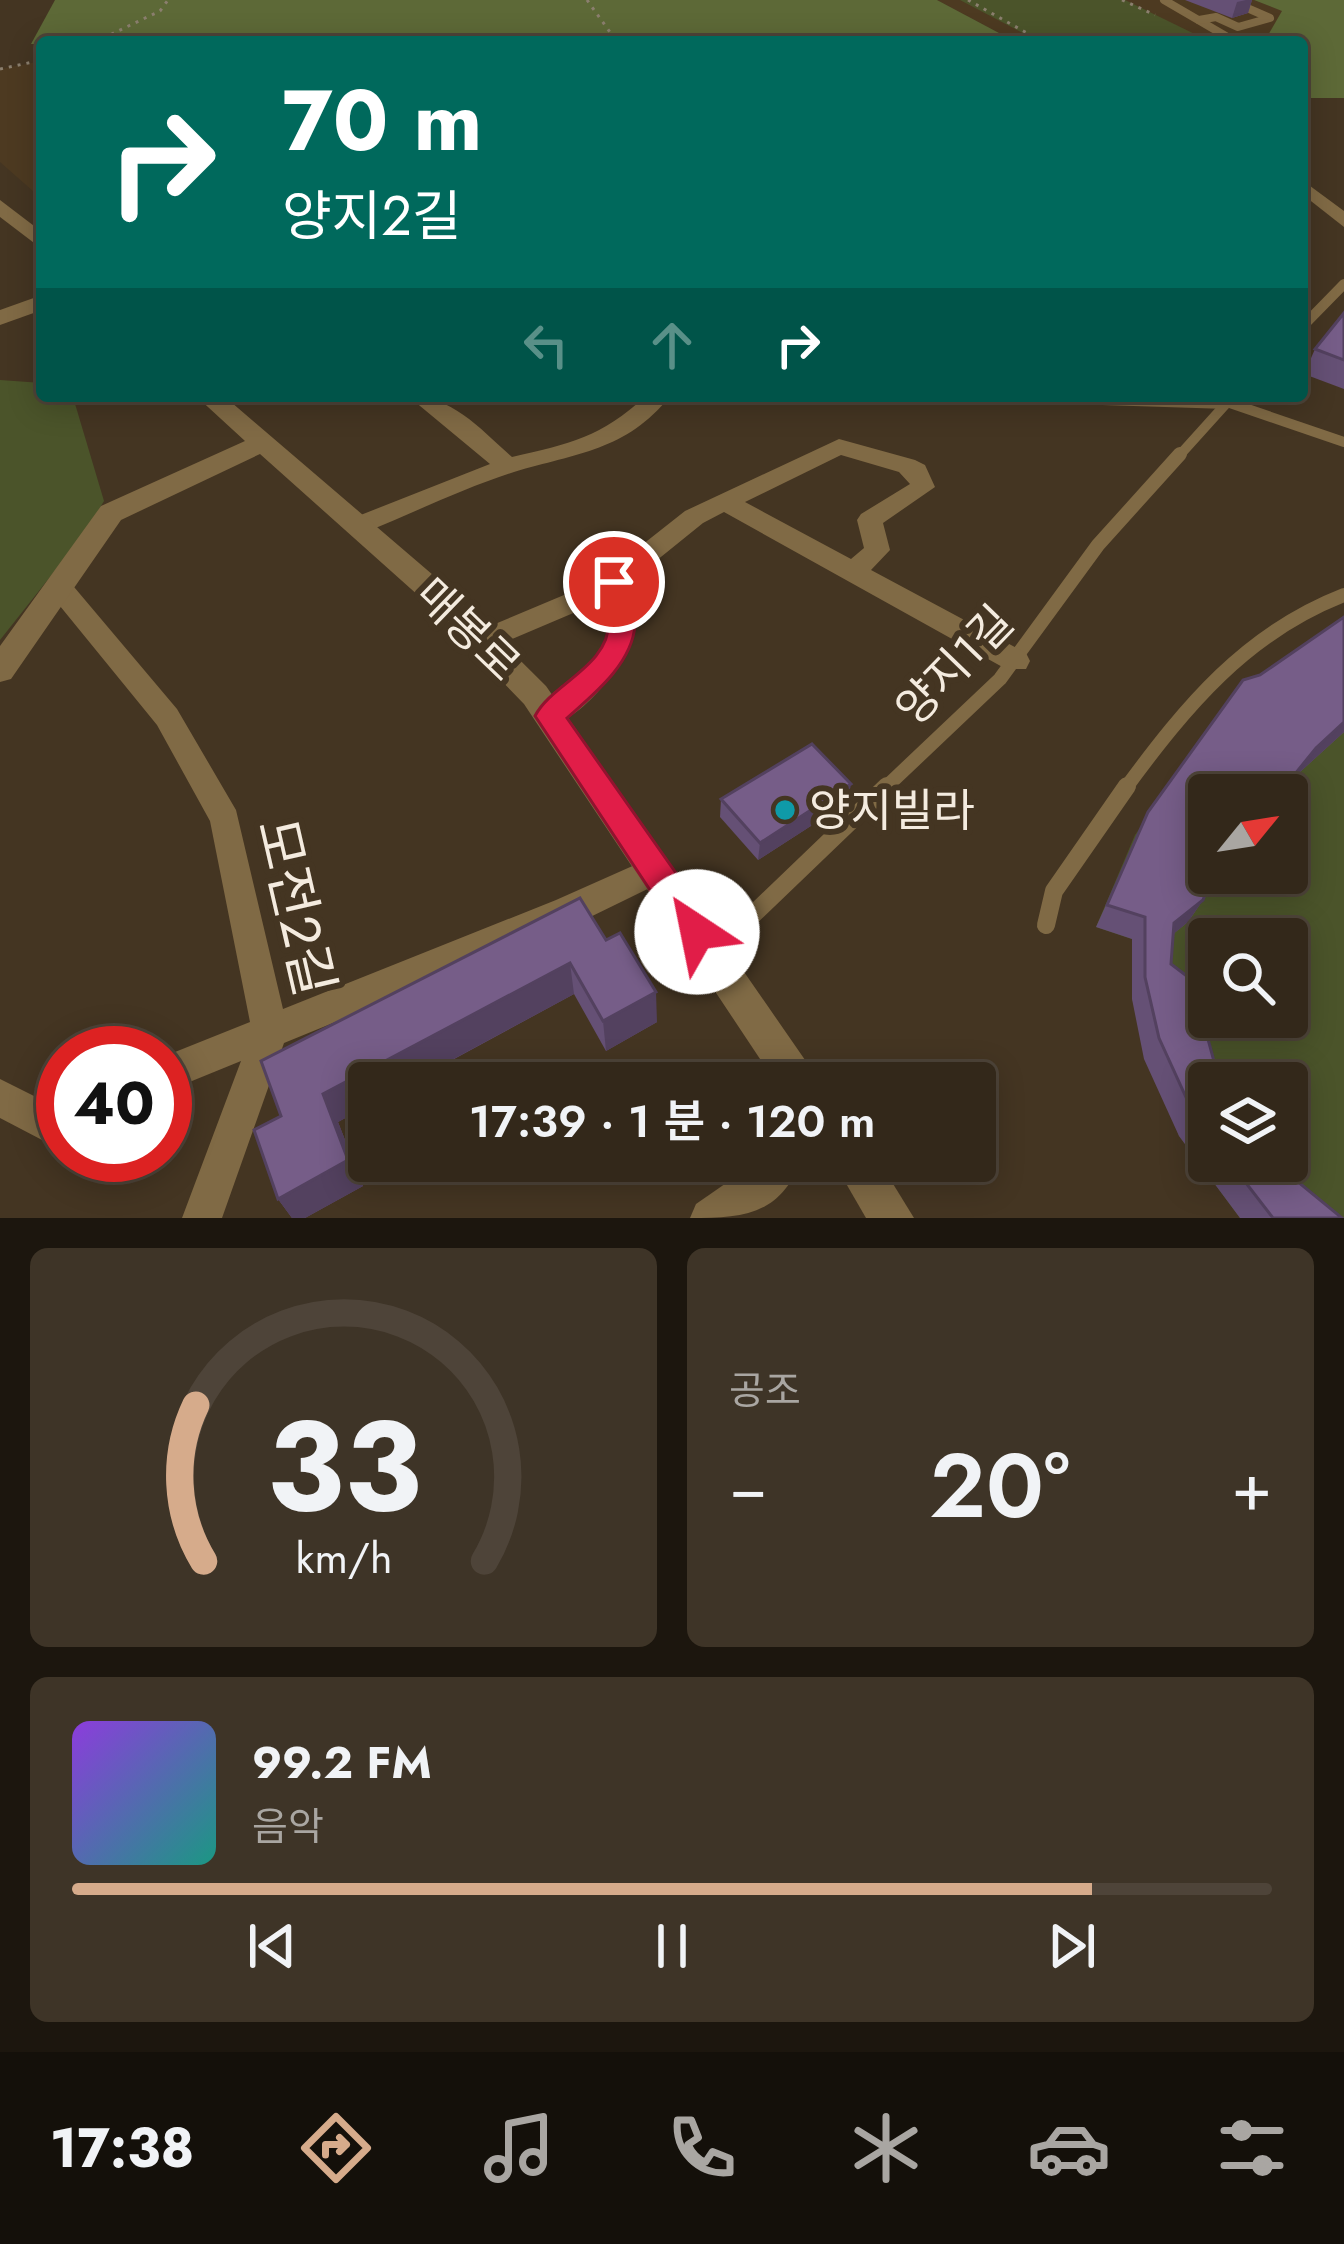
<!DOCTYPE html>
<html lang="ko">
<meta charset="utf-8">
<style>
:root{--surface:#33281a;--page:#3e3427;--text:#f1f3f6;--muted:#a9a6a2;--line:#4e4439;--accent:#d6ab8b}
body{margin:0;font-family:Jost,"Noto Sans KR",sans-serif;background:var(--page);color:var(--text);height:100vh;display:flex;flex-direction:column;font-size:45px;white-space:nowrap}
*{box-sizing:border-box;margin:0}
p{font-size:39px;color:var(--muted)}
.icon{flex:none;width:66px;height:66px;fill:none;stroke:currentColor;stroke-width:2;stroke-linecap:round;stroke-linejoin:round}
.map{position:relative;height:1218px;overflow:hidden}
.details{display:flex;flex-direction:column;gap:30px;padding:30px;background:#1c160e;flex:1}
.details>*{flex:none}
.guide{position:absolute;left:36px;top:36px;width:1272px;height:366px;border-radius:12px;box-shadow:0 6px 30px #0003,0 0 0 3px var(--line);background:#00695c;color:#fff;overflow:hidden}
.needle{width:78px;rotate:60deg}
.tools{position:absolute;left:1188px;top:774px;display:grid;gap:24px}
.tools a{display:grid;place-items:center;width:120px;height:120px;border-radius:12px;background:var(--surface);box-shadow:0 6px 30px #0003,0 0 0 3px var(--line);font-size:60px}
.speed{position:absolute;left:36px;top:1026px;display:flex;gap:24px;font-size:60px;font-weight:700;text-align:center}
.speed>*{display:grid;place-content:center;width:156px;height:156px;border-radius:50%;background:var(--surface);box-shadow:0 6px 30px #0003,0 0 0 3px var(--line);line-height:1}
.speed .limit{border:18px solid #d22;background:#fff;color:#111}
.pin{position:absolute;display:grid;place-items:center;width:102px;height:102px;color:#fff;margin:-51px;border:6px solid #fff;border-radius:50%;box-shadow:0 3px 12px #0007}
.me{position:absolute;width:132px;margin:-66px;rotate:326deg;stroke-linejoin:round;filter:drop-shadow(0 0 9px #0008)}
.turn{display:flex;align-items:center;gap:42px;height:252px;padding:0 48px;font-size:54px}
.turn .icon{width:156px;height:156px;stroke-width:2.5}
.turn b{display:block;font-size:84px;line-height:102px}
.lanes{display:flex;align-items:center;height:114px;padding:0 48px;background:#0003;justify-content:center;gap:60px;direction:ltr}
.lanes .off{opacity:.35}
.big{font-size:90px;font-weight:600;line-height:1.1}
.details .tile{flex:1;display:flex;flex-direction:column;justify-content:center;gap:18px;min-width:0;padding:0 42px;border-radius:18px;background:var(--page)}
.details .dial{align-items:center;gap:0}
.dial svg{height:312px;overflow:visible;fill:none;stroke:var(--line);stroke-width:7;stroke-linecap:round;text-anchor:middle}
.dial text{fill:var(--text);stroke:none}
.song{display:flex;align-items:center;gap:36px}
.cover{width:144px;height:144px;border-radius:18px;background:linear-gradient(135deg,hsl(270 70% 55%),hsl(170 70% 35%))}
.played{height:12px;border-radius:6px;background:linear-gradient(90deg,var(--accent) 85%,var(--line) 85%)}
.keys{display:flex;justify-content:space-around;direction:ltr}
.heat{display:flex;justify-content:space-between;align-items:center;font-size:66px;direction:ltr}
.details .tiles{flex:1;display:grid;gap:30px;grid-template-columns:1fr 1fr}
.tile:last-child{grid-column:span 2}
.trip{position:absolute;left:348px;top:1062px;width:648px;height:120px;border-radius:12px;background:var(--surface);box-shadow:0 6px 30px #0003,0 0 0 3px var(--line);font-weight:600;line-height:120px;text-align:center}
.menu{display:flex;height:192px;justify-content:space-around;align-items:center;background:#14100a;color:var(--muted)}
.menu .icon{width:84px;height:84px}
.menu .selected{color:var(--accent)}
.menu b{font-size:54px;color:var(--text)}
.map>svg:first-child{display:block}
.built{fill:#4d3a21}
.green{fill:#4b542a;fill-rule:evenodd}
.forest{fill:#5d6937}
.lines{fill:none;stroke-linecap:round;stroke-linejoin:round}
.path{stroke:#8b7f6e;stroke-width:3;stroke-dasharray:3 6;stroke-linecap:butt}
.service-far3{stroke:#806a45;stroke-width:8}
.service-far2{stroke:#806a45;stroke-width:10}
.service-far1{stroke:#806a45;stroke-width:14}
.service{stroke:#806a45;stroke-width:18}
.minor{fill:#806a45;fill-rule:evenodd}
.tertiary{fill:#806a45;fill-rule:evenodd}
.wall{fill:#655075}
.shaded-wall{fill:#53415f}
.building{fill:#765d88;stroke:#53415f;stroke-width:3}
.route{fill:#e11d48;stroke:#92132f;stroke-width:3}
.culture-dot{fill:#0f9aa8;stroke:#443522;stroke-width:4.5}
.labels{text-anchor:middle;stroke-width:12;stroke-linejoin:round;paint-order:stroke}
.street-label{font-size:45px;fill:#f4ebdf;stroke:#443522}
.poi-label{font-size:45px;fill:#f4ebdf;stroke:#443522;text-anchor:start}
.near-street-label{font-size:54px;fill:#f4ebdf;stroke:#443522}
</style>
<div class="map">
<svg width="1344" height="1218" viewBox="0 0 1344 1218">
<rect width="100%" height="100%" fill="#443522"/>
<g class="built">
<polygon points="937,0 1254,0 1283,11 1264,42 1016,42"/>
<polygon points="42,61 42,199 0,162 0,69"/>
</g>
<g class="green">
<polygon points="960,0 1125,0 1209,41 1040,42"/>
<polygon points="0,380 42,383 42,396 73,397 104,501 84,534 0,640"/>
<path d="M1344,635v583h-104l-61,-82 -47,-137v-60l-36,-12 39,-92 60,-82zM1209,795h78v78h-78zM1209,939h78v78h-78zM1209,1083h78v78h-78z"/>
</g>
<g class="forest">
<polygon points="55,0 937,0 1016,42 31,44"/>
<polygon points="1254,0 1344,0 1344,98 1302,98 1302,42 1264,42 1282,11"/>
</g>
<g class="lines">
<g class="path">
<polyline points="587,0 617,42"/>
<polyline points="968,0 1043,42"/>
<polyline points="1122,0 1155,15"/>
<polyline points="95,42 160,11 168,0"/>
<polyline points="0,69 42,60"/>
</g>
<g class="service-far3">
<polyline points="1164,0 1236,42"/>
<polyline points="1199,20 1216,17 1238,27 1270,18 1229,0"/>
</g>
<g class="service-far2">
<polyline points="1302,327 1344,284"/>
<polyline points="1227,402 1344,442"/>
<polyline points="1178,457 1233,396"/>
</g>
<g class="service-far1">
<polyline points="884,789 1000,679 1098,545 1180,454"/>
<path d="M1125,789c61,-83 121,-156 219,-194"/>
</g>
<g class="service">
<polyline points="1046,925 1054,891 1127,786"/>
<polyline points="717,962 739,928 887,786"/>
</g>
<g class="minor">
<polygon points="1302,180 1344,211 1344,227 1302,194"/>
<path d="M408,396c45,0 71,32 104,61 58,-13 89,-20 134,-61h24c-44,55 -93,57 -156,76 -50,16 -99,40 -148,60h-18l-4,-6 4,-6 142,-56z"/>
<polygon points="1029,396 1231,396 1238,402 1227,409 1040,403"/>
<path d="M839,439l76,21 10,5 10,22 -52,36 7,27 -19,20 155,83 4,8 -4,8h-20l-282,-157 -21,11 -78,63c6,16 13,29 9,46 -5,30 -63,103 -95,92l-5,-8c24,-43 91,-51 70,-116l-113,48h-20l-4,-7 4,-7 124,-52 90,-71zM841,455l58,17 11,12 -49,30 -4,6 7,28 -13,11 -106,-57z"/>
<polygon points="60,578 69,581 177,709 236,810 283,1009 556,900 655,856 666,860 671,870 666,880 580,922 284,1043 222,1218 182,1218 241,1061 165,1092 165,1056 250,1022 210,821 157,725 51,595 47,588"/>
<polygon points="0,1079 46,1102 63,1096 63,1134 44,1141 0,1118"/>
<path d="M758,1161h43c-22,55 -59,57 -111,57l6,-14z"/>
</g>
<g class="tertiary">
<polygon points="0,200 42,232 42,249 0,217"/>
<polygon points="42,295 42,310 0,325 0,310"/>
<polygon points="196,396 224,396 440,581 546,686 821,1083 776,1083 524,704 420,597 260,454 121,520 11,679 0,682 0,646 101,506 245,441"/>
<polygon points="833,1161 879,1161 914,1218 866,1218"/>
</g>
</g>
<g class="wall">
<polygon points="1185,0 1252,0 1248,13 1232,18"/>
<polygon points="1344,313 1344,389 1304,374 1315,349"/>
<polygon points="1344,617 1344,732 1300,772 1282,795 1209,795 1209,873 1213,873 1203,900 1188,922 1173,934 1171,964 1192,980 1215,1065 1228,1083 1209,1083 1209,1161 1281,1161 1292,1177 1342,1218 1240,1218 1179,1136 1144,1059 1132,999 1132,939 1096,927 1148,812 1243,680 1260,675"/>
<polygon points="721,799 848,802 758,860 720,817"/>
<polygon points="606,940 657,1022 606,1051 574,994 338,1122 363,1186 305,1218 292,1218 278,1199 254,1130"/>
</g>
<g class="shaded-wall">
<polygon points="1246,0 1252,0 1248,13 1232,18 1237,2"/>
<polygon points="1344,722 1344,732 1300,772 1282,795 1278,795 1316,748"/>
<polygon points="851,784 848,802 758,860 760,843"/>
<polygon points="1203,900 1188,922 1160,945 1174,923"/>
<polygon points="570,963 574,994 409,1083 369,1083 369,1105 338,1122 363,1186 305,1218 292,1218 278,1199 323,1094"/>
<polygon points="656,992 657,1022 606,1051 603,1021"/>
</g>
<g class="building">
<polygon points="1344,313 1344,360 1315,349"/>
<polygon points="1344,617 1344,722 1316,748 1278,795 1209,795 1209,873 1213,873 1203,900 1174,923 1171,964 1192,980 1215,1065 1228,1083 1209,1083 1209,1135 1195,1117 1159,1038 1145,977 1145,917 1107,905 1148,812 1243,680 1260,675"/>
<polygon points="812,744 851,784 760,843 721,799"/>
<polygon points="580,898 606,940 620,933 656,992 603,1021 570,963 323,1094 348,1160 278,1199 254,1130 281,1116 261,1061"/>
<polygon points="1229,1161 1281,1161 1292,1177 1342,1218 1273,1218"/>
</g>
<path class="route" d="M614,573l14,9 -3,5c4,11 11,26 10,38 -3,39 -41,69 -68,93l142,202 5,12 -5,11 -12,4 -12,-4 -150,-227c17,-33 74,-49 74,-95 -1,-11 -8,-26 -12,-37z"/>
<circle class="culture-dot" cx="785" cy="810" r="12"/>
<g class="labels">
<g class="street-label">
<text transform="translate(468 629) rotate(44)" y="16">매봉로</text>
<text transform="translate(954 665) rotate(-46)" y="16">양지1길</text>
</g>
<g class="poi-label">
<text x="809" y="826">양지빌라</text>
</g>
<g class="near-street-label">
<text transform="translate(296 907) rotate(77)" y="19">모전2길</text>
</g>
</g>
</svg>
<div class="tools">
<a><svg class="needle" viewBox="-14 -14 28 28"><path d="M0-13l5 13h-10z" fill="#e53935"/><path d="M0 13l5-13h-10z" fill="#a9a6a2"/></svg></a>
<a><svg class="icon" aria-label="search" viewBox="0 0 24 24"><circle cx="10" cy="10" r="6"/><path d="M15 15l6 6"/></svg></a>
<a><svg class="icon" aria-label="layers" viewBox="0 0 24 24"><path d="M12 4l9 5-9 5-9-5zM3 14l9 5 9-5"/></svg></a>
</div>
<div class="speed"><div class="limit">40</div></div>
<div class="pin" style="left:614px;top:582px;background:#d93025"><svg class="icon" aria-label="arrive" viewBox="0 0 24 24"><path d="M6 21V4h12l-3 4 3 4H6"/></svg></div>
<svg class="me" style="left:697px;top:932px" viewBox="-20 -20 40 40"><circle r="19" fill="#fff"/><path d="M0-13L10 11 0 6-10 11z" fill="#e11d48"/></svg>
<div class="trip">17:39 · 1 분 · 120 m</div>
<div class="guide">
<div class="turn"><svg class="icon" aria-label="right" viewBox="0 0 24 24"><path d="M7 20v-9h11M14 6l5 5-5 5"/></svg><div><b>70 m</b>양지2길</div></div>
<div class="lanes"><svg class="icon off" aria-label="left" viewBox="0 0 24 24"><path d="M17 20v-9H6M10 6l-5 5 5 5"/></svg><svg class="icon off" aria-label="ahead" viewBox="0 0 24 24"><path d="M12 20V5M6 11l6-6 6 6"/></svg><svg class="icon" aria-label="right" viewBox="0 0 24 24"><path d="M7 20v-9h11M14 6l5 5-5 5"/></svg></div>
</div>
</div>
<section class="details">
<div class="tiles">
<div class="tile dial"><svg viewBox="0 0 100 80">
<path d="M14 69A42 42 0 1 1 86 69"/>
<path d="M14 69A42 42 0 0 1 12 29" stroke="#d6ab8b"/>
<text x="50" y="56" font-size="32" font-weight="700">33</text>
<text x="50" y="72" font-size="11">km/h</text>
</svg></div>
<div class="tile"><p>공조</p>
<div class="heat"><a>−</a><b class="big">20°</b><a>+</a></div>
</div>
<div class="tile">
<div class="song"><i class="cover"></i><div><b>99.2 FM</b><p>음악</p></div></div>
<div class="played"></div>
<div class="keys"><svg class="icon" aria-label="previous" viewBox="0 0 24 24"><path d="M18 5L8 12l10 7zM5 5v14"/></svg><svg class="icon" aria-label="pause" viewBox="0 0 24 24"><path d="M8 5v14M16 5v14"/></svg><svg class="icon" aria-label="next" viewBox="0 0 24 24"><path d="M6 5l10 7-10 7zM19 5v14"/></svg></div>
</div>
</div>
</section>
<nav class="menu">
<b>17:38</b>
<svg class="icon selected" aria-label="directions" viewBox="0 0 24 24"><path d="M12 3l9 9-9 9-9-9zM9 14v-3h6M13 9l2 2-2 2"/></svg>
<svg class="icon" aria-label="music" viewBox="0 0 24 24"><path d="M9 18V5l10-2v13"/><circle cx="6" cy="18" r="3"/><circle cx="16" cy="16" r="3"/></svg>
<svg class="icon" aria-label="phone" viewBox="0 0 24 24"><path d="M5 4h4l2 5-3 2q2 4 5 5l2-3 5 2v4C11 20 4 13 5 4z"/></svg>
<svg class="icon" aria-label="climate" viewBox="0 0 24 24"><path d="M12 3v18M4 7l16 10M4 17L20 7"/></svg>
<svg class="icon" aria-label="car" viewBox="0 0 24 24"><path d="M5 17H2v-5l4-1 3-4h7l3 4 3 1v5h-3M9 17h6M6 11h13"/><circle cx="7" cy="17" r="2"/><circle cx="17" cy="17" r="2"/></svg>
<svg class="icon" aria-label="filters" viewBox="0 0 24 24"><path d="M4 7h16M4 17h16"/><circle cx="9" cy="7" r="2"/><circle cx="15" cy="17" r="2"/></svg>
</nav>
